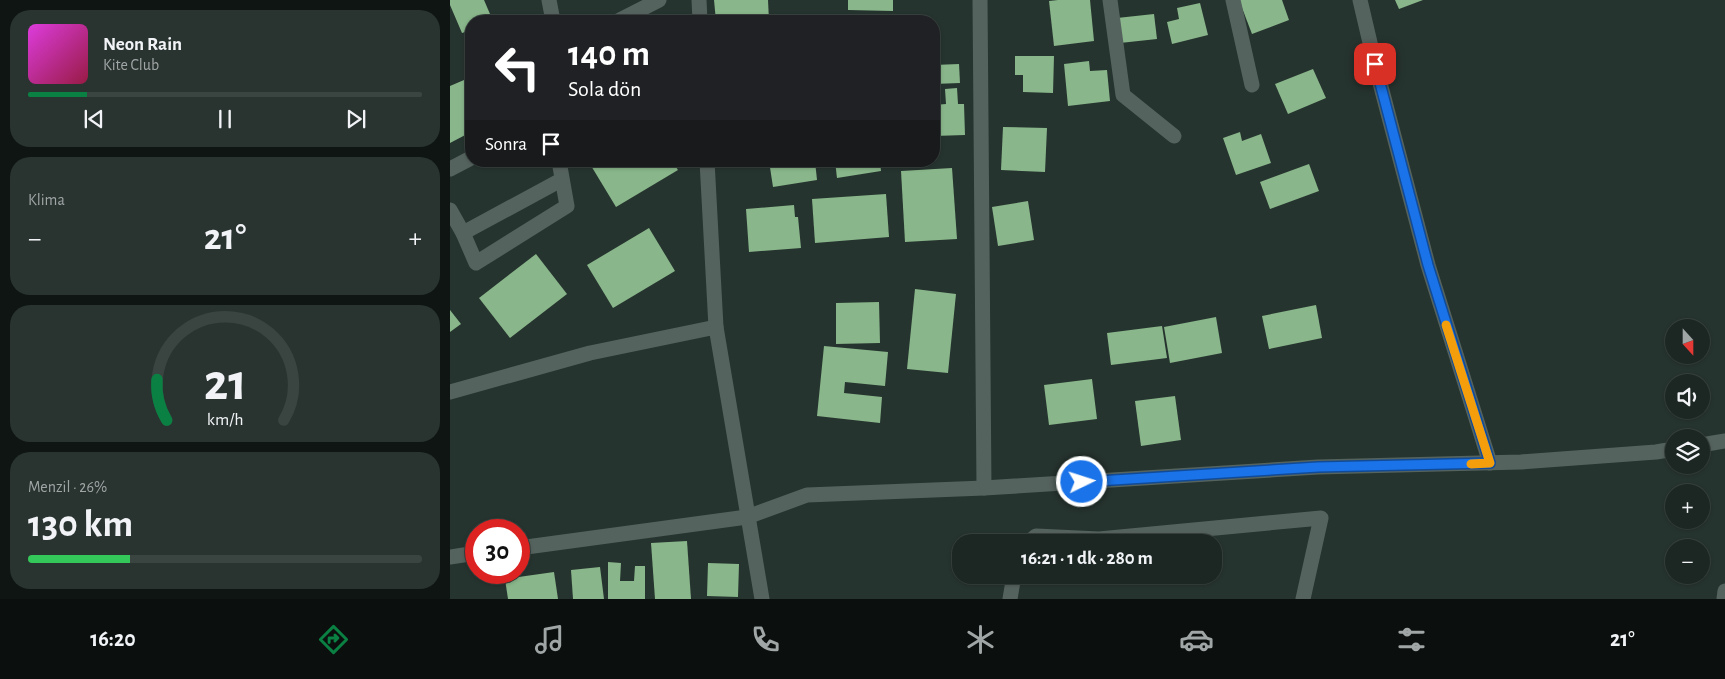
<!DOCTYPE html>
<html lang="tr">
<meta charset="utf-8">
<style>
:root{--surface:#1c2723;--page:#293330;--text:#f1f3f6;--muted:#a0a5a6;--line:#3a4441;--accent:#0b8043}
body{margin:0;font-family:"Alegreya Sans",sans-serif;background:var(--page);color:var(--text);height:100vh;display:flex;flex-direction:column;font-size:19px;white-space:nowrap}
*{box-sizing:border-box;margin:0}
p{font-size:16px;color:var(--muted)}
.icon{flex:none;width:28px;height:28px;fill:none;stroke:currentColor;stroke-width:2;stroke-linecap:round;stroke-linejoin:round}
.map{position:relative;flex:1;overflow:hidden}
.details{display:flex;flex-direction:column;gap:10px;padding:10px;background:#0f1513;width:450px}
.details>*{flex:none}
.guide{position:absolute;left:15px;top:15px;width:475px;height:152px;border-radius:20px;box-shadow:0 1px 4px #0004,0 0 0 1px var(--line);background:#202124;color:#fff;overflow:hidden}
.needle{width:32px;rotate:159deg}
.buttons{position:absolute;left:1215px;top:319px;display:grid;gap:10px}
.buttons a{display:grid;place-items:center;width:45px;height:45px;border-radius:50%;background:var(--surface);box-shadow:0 1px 4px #0004,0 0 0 1px var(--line);font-size:25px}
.speed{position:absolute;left:15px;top:519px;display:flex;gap:10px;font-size:25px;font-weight:700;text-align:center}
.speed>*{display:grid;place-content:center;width:65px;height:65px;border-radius:50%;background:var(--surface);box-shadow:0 1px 4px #0004,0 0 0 1px var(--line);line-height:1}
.speed .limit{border:8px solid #d22;background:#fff;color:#111}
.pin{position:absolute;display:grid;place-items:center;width:42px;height:42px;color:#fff;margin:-21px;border-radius:10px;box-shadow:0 2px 8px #0006}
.me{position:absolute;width:55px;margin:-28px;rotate:86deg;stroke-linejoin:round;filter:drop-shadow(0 0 4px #0008)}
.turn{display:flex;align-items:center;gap:18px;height:105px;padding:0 20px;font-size:22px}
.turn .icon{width:65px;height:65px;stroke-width:2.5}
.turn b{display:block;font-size:35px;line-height:42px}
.then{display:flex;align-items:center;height:48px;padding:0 20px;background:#0003;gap:10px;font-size:19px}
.big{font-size:38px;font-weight:600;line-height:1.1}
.details .tile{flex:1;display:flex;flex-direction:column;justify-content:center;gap:8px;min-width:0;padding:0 18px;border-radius:20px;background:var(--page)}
.details .dial{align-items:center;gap:0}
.dial svg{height:130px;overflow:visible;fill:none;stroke:var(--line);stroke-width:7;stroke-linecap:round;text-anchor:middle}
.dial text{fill:var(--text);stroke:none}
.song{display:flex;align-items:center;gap:15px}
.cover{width:60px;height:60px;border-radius:8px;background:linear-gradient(135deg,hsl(300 70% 55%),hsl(340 70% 35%))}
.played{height:5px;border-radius:2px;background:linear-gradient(90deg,var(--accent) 15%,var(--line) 15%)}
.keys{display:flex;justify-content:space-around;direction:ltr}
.heat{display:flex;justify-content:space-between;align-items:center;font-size:28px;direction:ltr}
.charge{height:8px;border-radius:4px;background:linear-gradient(90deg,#34c759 26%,var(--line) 0)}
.trip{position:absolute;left:502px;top:534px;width:270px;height:50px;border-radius:20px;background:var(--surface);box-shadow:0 1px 4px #0004,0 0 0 1px var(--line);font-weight:600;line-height:50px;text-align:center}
.tab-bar{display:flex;height:80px;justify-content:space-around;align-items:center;background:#0b100e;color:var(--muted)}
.tab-bar .icon{width:35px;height:35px}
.tab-bar .current{color:var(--accent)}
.tab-bar b{font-size:22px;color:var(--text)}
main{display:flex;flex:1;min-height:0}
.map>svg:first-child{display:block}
.building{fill:#89b68a}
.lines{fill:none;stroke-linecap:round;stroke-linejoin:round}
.street{stroke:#55635f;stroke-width:15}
.route-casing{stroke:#114b97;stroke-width:12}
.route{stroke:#1a73e8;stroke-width:9}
.slow{stroke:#f59e0b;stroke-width:9}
</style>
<main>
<section class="details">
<div class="tile">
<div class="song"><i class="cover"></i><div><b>Neon Rain</b><p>Kite Club</p></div></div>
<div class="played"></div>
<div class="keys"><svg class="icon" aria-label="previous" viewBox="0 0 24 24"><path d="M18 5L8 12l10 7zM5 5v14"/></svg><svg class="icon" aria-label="pause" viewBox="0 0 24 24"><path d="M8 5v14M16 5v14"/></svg><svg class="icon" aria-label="next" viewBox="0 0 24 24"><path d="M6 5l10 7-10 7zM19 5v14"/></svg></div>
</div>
<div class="tile"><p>Klima</p>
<div class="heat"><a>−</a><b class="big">21°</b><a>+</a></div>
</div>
<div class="tile dial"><svg viewBox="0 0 100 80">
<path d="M14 69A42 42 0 1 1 86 69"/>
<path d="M14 69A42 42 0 0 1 8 44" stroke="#0b8043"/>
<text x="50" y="56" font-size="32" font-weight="700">21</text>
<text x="50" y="72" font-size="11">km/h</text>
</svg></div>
<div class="tile"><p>Menzil · 26%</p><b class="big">130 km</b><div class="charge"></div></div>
</section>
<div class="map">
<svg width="1275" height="599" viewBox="0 0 1275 599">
<rect width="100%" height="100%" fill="#26342f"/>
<g class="building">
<polygon points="0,0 34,0 43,21 21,21 21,30 12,33 0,5"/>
<polygon points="264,0 318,0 319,21 266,21"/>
<polygon points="398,0 443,0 443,11 398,10"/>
<polygon points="608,0 640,0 644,41 604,46 599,1"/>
<polygon points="789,0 832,0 839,20 802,34"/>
<polygon points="945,0 973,0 949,9"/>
<polygon points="750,3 758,35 722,44 717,22 729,19 727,8"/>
<polygon points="704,14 707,39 670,43 667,18"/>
<polygon points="565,56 604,56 603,93 573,92 573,75 565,75"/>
<polygon points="639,61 640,71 657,70 660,101 618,106 614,64"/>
<polygon points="509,64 510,83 484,84 484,65"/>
<polygon points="863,69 876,98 838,114 825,84"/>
<polygon points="14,80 21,95 21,132 0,143 0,86"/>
<polygon points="507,88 508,104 514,104 515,135 484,136 484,105 496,104 495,89"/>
<polygon points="553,127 597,128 595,172 551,170"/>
<polygon points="790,132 792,141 811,134 821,163 786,175 773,138"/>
<polygon points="144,161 222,161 228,170 166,207 140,164"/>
<polygon points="319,161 365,161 367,180 323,187"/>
<polygon points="385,161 430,161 431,171 387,178"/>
<polygon points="859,164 869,191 820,209 810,182"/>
<polygon points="502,168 507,239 455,242 451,171"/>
<polygon points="436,194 439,237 365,243 362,199"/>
<polygon points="578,201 584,240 548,246 542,207"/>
<polygon points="344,205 345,217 348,217 351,248 299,252 296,209"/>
<polygon points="199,228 225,271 163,308 137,265"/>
<polygon points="86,254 117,294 60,338 29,298"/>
<polygon points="465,289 506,294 498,373 457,369"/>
<polygon points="429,302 430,343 386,344 386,303"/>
<polygon points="866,305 872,338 819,349 812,316"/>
<polygon points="0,310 11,324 0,332"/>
<polygon points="766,317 772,353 720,363 714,327"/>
<polygon points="712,326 717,358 661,365 657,333"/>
<polygon points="374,346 438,352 435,386 395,382 394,393 432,397 430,423 367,416"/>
<polygon points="642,379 647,419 599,425 594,385"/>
<polygon points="725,396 731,440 691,446 685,401"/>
<polygon points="237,541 241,599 205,599 201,543"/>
<polygon points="158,562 171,563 170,581 184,581 185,566 195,566 195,599 158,599"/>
<polygon points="258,563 289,564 288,597 257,596"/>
<polygon points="150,567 154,599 123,599 121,570"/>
<polygon points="104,572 108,599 58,599 55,579"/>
</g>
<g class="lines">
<g class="street">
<polyline points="99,0 103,21"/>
<polyline points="249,0 250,21"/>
<polyline points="530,0 534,488"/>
<polyline points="660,0 673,95 724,136"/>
<polyline points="783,0 802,85"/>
<polyline points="910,0 925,64 978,265 1040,463"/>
<polyline points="168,21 209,0"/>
<polyline points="257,161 266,327"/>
<polyline points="0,169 21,158"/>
<polyline points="0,210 13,233 26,263 117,206 109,161"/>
<polyline points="13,233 111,180"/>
<polyline points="0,392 140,353 266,327 312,599"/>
<polyline points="1251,445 1275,441"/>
<polyline points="579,542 586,536 649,539 871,518 853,599"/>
<polyline points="69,548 297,517 357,495 534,488 868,467 1071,462 1206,452 1224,449"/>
<polyline points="0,557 26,553"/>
<polyline points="560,599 564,575"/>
<polyline points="1274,599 1275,591"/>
</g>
</g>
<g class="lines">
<defs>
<polyline id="route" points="632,482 868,467 1040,463 978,265 925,64"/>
</defs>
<use href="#route" class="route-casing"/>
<use href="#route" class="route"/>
<polyline class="slow" points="996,325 1040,463 1021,464"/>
</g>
</svg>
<div class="buttons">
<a><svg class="needle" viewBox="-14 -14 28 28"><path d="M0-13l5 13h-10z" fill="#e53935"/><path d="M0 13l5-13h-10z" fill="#a0a5a6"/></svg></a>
<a><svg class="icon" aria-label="sound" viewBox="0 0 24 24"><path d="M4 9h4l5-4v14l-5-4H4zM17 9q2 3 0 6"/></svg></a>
<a><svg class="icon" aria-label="layers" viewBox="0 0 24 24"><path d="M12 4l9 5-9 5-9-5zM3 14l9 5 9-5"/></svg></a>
<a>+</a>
<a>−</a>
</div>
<div class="speed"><div class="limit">30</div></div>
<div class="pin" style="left:925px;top:64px;background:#d93025"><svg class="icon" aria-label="arrive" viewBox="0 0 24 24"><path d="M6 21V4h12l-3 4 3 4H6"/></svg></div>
<svg class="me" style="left:632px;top:482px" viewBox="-20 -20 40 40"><circle r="17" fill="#1a73e8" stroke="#fff" stroke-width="3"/><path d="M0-11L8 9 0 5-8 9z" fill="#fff"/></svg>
<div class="trip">16:21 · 1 dk · 280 m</div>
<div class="guide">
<div class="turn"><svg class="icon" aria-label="left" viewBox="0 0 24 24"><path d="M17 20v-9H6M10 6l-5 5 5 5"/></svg><div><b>140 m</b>Sola dön</div></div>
<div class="then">Sonra<svg class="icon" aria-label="arrive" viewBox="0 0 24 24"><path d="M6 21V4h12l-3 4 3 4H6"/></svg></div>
</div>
</div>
</main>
<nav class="tab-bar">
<b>16:20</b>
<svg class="icon current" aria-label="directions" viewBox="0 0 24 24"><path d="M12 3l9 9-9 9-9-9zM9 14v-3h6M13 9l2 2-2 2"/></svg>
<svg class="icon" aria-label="music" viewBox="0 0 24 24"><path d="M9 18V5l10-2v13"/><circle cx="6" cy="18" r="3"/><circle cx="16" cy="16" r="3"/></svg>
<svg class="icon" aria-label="phone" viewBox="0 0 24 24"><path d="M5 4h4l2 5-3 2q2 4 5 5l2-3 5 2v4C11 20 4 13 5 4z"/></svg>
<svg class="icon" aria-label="climate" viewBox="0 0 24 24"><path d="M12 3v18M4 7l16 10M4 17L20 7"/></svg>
<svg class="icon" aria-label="car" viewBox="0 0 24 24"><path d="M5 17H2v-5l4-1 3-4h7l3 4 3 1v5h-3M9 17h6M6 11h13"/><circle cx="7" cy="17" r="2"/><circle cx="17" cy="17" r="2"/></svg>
<svg class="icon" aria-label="filters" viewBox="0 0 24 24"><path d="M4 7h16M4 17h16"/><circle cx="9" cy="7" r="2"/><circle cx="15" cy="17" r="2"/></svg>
<b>21°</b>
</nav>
